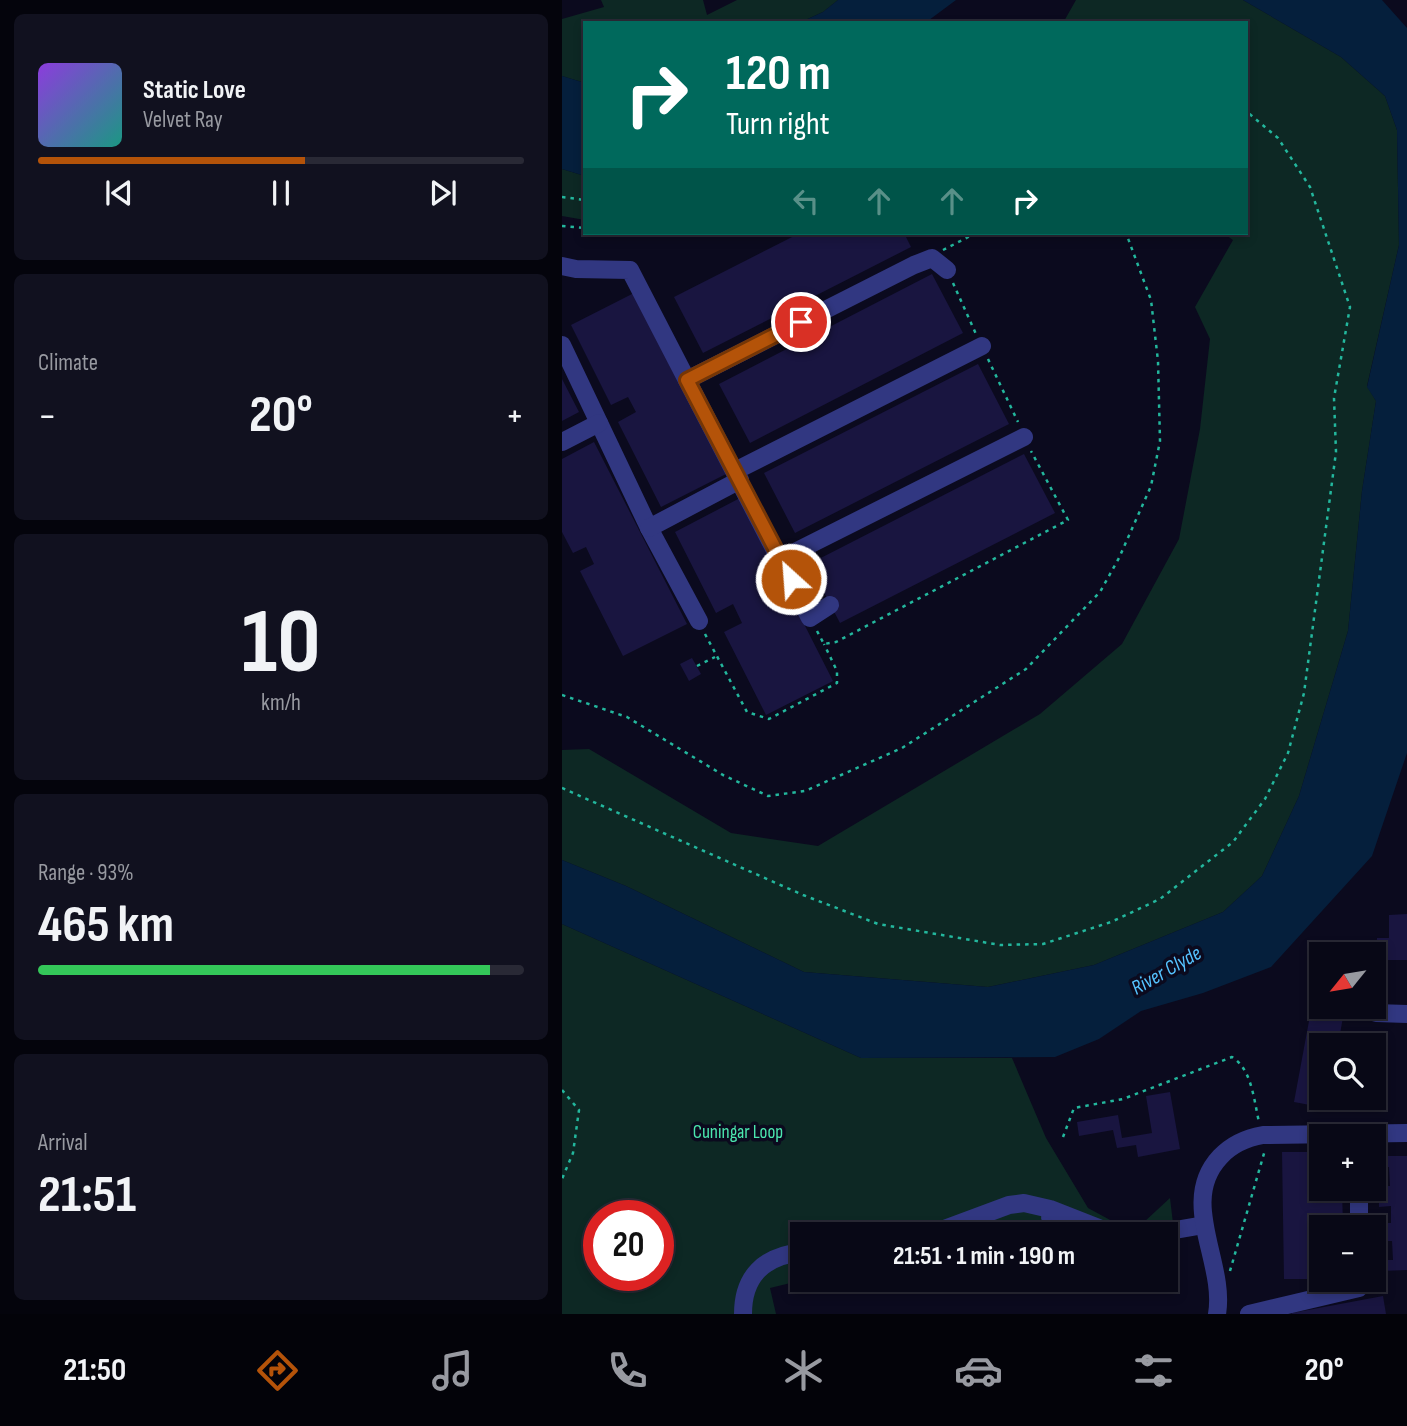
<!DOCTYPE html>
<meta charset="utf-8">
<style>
:root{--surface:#080816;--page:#11111f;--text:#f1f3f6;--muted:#989aa1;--line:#292935;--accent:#b45309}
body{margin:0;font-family:"Sofia Sans Condensed",sans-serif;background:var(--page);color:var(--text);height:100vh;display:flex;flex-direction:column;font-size:26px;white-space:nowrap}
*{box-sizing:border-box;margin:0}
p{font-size:23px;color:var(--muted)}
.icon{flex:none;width:38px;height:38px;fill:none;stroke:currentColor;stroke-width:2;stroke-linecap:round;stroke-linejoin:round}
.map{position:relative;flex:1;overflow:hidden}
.panel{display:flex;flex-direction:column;gap:14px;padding:14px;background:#04040c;width:562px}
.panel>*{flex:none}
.guide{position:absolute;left:21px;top:21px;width:665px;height:214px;border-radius:0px;box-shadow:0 4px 10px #0003,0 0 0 2px var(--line);background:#00695c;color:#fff;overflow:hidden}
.needle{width:46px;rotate:240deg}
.tools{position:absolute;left:747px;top:942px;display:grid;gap:14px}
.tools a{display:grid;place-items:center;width:77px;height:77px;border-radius:0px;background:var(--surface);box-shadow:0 4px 10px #0003,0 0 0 2px var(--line);font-size:35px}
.speed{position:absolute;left:21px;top:1200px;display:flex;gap:14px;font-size:35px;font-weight:700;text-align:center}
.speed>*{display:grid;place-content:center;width:91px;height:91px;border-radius:50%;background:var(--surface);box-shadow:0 4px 10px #0003,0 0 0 2px var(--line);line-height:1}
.speed .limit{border:10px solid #d22;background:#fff;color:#111}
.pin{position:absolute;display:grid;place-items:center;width:60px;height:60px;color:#fff;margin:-30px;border:4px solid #fff;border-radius:50%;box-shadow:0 2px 7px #0007}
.me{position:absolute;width:77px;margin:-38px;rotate:334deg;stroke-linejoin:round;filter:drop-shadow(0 0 5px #0008)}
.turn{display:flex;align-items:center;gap:24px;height:147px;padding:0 28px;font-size:32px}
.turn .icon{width:91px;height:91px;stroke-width:2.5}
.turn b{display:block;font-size:49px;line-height:60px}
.lanes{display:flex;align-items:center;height:66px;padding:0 28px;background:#0003;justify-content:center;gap:35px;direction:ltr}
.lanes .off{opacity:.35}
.big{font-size:52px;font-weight:700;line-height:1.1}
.panel .tile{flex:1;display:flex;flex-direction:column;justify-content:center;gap:10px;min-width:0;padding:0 24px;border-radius:10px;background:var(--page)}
.panel .dial{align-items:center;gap:0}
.dial b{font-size:91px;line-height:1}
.song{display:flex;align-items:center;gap:21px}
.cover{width:84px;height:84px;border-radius:10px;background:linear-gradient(135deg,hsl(270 70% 55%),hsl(170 70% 35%))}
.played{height:7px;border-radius:4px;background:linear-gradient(90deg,var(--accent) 55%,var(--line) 55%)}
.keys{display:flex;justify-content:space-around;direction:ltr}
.heat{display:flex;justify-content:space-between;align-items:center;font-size:38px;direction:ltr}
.charge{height:10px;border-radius:5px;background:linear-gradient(90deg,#34c759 93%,var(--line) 0)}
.trip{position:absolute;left:228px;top:1222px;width:388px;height:70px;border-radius:0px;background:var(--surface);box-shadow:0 4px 10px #0003,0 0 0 2px var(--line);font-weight:700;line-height:70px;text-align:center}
.tabs{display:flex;height:112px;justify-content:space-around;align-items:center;background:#030309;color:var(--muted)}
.tabs .icon{width:49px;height:49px}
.tabs .active{color:var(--accent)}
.tabs b{font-size:32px;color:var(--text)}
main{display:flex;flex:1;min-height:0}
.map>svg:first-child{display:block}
.green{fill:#0d2824;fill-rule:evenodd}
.water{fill:#051f3c}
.building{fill:#191540}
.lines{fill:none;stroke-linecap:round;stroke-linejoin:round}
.path{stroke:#23b79d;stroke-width:2.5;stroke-dasharray:3.5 5;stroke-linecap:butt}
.minor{stroke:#313781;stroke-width:18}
.route-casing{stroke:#753606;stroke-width:18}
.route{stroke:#b45309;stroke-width:12}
.labels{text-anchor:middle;stroke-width:7;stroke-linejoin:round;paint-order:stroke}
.park-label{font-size:19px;fill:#4be7af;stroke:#0b0a1e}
.water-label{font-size:21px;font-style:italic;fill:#55c3ff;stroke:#0b0a1e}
</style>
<main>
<section class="panel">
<div class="tile">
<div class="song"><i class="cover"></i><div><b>Static Love</b><p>Velvet Ray</p></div></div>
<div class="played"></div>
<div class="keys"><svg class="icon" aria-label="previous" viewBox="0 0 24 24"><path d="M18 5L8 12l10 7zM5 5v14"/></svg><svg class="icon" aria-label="pause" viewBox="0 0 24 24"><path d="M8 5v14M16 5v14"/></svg><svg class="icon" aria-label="next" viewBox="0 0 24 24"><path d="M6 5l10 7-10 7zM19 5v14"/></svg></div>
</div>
<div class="tile"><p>Climate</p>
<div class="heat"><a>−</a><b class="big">20°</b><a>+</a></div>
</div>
<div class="tile dial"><b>10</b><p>km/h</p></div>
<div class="tile"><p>Range · 93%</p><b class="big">465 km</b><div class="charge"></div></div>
<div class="tile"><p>Arrival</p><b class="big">21:51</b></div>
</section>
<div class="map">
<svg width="846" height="1314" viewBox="0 0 846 1314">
<rect width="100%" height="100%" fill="#0b0a1e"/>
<g class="green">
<polygon points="39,0 141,0 145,15 175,0 276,0 261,12 237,23 23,23 23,83 0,76 0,19 42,7"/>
<polygon points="514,0 681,0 779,57 823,96 835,130 837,245 805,386 814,401 800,491 786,631 737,796 700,876 661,912 532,965 426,987 242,972 64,886 0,860 0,750 27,749 169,833 256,846 478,714 560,644 617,539 638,429 648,339 633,307 671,240 661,233 684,233 684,23 501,23"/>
<polygon points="0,169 23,176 23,220 0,216"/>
<path d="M0,924l299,134h151l34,80 42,70 35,19 20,-4 27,-25 9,76 -13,-3v-37h-108l-9,-9 -40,9h-207v45h5l-37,9 6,26h-214zM37,1216h59v60h-59z"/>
</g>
<g class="water">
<polygon points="276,0 394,0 363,23 237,23 261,12"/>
<polygon points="681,0 820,0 845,28 846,750 810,856 709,967 641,993 579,1011 537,1039 493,1057 299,1058 0,924 0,860 64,886 242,972 426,987 532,965 661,912 700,876 737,796 786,631 800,491 814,401 805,387 837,245 835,130 823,96 779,57"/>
<polygon points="0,76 23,83 23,176 0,169"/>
</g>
<g class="building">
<polygon points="238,233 342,233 349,247 141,353 112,297"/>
<polygon points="370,274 401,333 188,443 157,384"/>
<polygon points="72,293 164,474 99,507 56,422 74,412 66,397 49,405 9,325"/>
<polygon points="416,364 447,424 233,533 202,473"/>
<polygon points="0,379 17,412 0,421"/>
<polygon points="32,442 125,624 61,656 18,571 32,564 24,547 11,553 0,532 0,459"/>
<polygon points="462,454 493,513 278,623 247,564"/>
<polygon points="178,498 271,681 204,715 162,632 180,623 171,604 154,613 113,532"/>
<polygon points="130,658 139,674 127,681 118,664"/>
<polygon points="846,914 846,960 814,960 815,938 827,938 827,915"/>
<polygon points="752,994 760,996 760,1006 783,1006 776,1045 760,1045 760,1097 766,1097 764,1108 732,1102"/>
<polygon points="608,1092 618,1149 576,1157 574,1145 555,1148 551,1130 517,1136 515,1122 556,1115 560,1138 590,1133 584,1096"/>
<polygon points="720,1152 760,1152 760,1188 780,1188 781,1227 760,1227 760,1279 722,1279"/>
<polygon points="820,1156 846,1156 846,1270 819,1271 819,1260 831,1260 830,1241 821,1241 821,1223 829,1223 829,1206 817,1207 817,1186 828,1186 827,1167 821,1167"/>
<polygon points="519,1279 551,1279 549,1287"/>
<polygon points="821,1296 824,1314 730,1314 730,1313"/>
</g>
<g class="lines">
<g class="path">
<polyline points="0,197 23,200"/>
<polyline points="0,226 23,228"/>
<polyline points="381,250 414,233"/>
<polyline points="391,283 414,334"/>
<polyline points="426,359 456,422"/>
<polyline points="255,631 262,644 274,642 506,520 469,451"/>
<polyline points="143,634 185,712 207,719 275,683 275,671 262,644"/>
<polyline points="135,666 153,657"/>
<polyline points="0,695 65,717 161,775 206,796 243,791 340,748 464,669 538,592 557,558 589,486 598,441 596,361 589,300 564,233"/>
<polyline points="0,788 241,895 316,924 438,945 481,944 549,922 598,899 671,842 703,799 726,753 742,693 774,452 772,398 788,307 748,187 716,138 684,111"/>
<polyline points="0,1090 17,1110 11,1153 0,1179"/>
<path d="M501,1137l11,-29 49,-9 109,-42c20,12 22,44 27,65"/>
<polyline points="668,1271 703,1150"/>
</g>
<g class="minor">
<polyline points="0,266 14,269 68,270 248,618 268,605"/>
<polyline points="0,345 87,528 137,621"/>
<polyline points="125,380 352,265 370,258 385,270"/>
<polyline points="0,442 37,423"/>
<polyline points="173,471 420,346"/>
<polyline points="87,528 178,480"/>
<polyline points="219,559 462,437"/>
<polyline points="814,1013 846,1014"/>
<polyline points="797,1188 797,1227"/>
<polyline points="488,1217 513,1234"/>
<polyline points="369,1234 447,1205 462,1203 488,1209 544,1231 577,1234"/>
<polyline points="590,1234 642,1225"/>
<path d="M181,1314c0,-38 21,-58 59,-62"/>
<path d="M655,1314c9,-52 -39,-112 3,-157 11,-12 26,-19 43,-22l145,-2"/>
<polyline points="687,1314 797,1288 797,1279"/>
</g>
</g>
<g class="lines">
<defs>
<polyline id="route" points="229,579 125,380 239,322"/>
</defs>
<use href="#route" class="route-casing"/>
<use href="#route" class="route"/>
</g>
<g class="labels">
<g class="park-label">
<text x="176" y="1138">Cuningar Loop</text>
</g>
<g class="water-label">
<text transform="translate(604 970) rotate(-30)" y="7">River Clyde</text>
</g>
</g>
</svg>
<div class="tools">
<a><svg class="needle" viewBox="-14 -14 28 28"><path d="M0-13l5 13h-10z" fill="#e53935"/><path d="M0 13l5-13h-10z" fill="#989aa1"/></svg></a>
<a><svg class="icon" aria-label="search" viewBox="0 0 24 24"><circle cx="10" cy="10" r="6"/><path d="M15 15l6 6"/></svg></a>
<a>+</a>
<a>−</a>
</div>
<div class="speed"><div class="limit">20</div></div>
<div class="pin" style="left:239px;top:322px;background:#d93025"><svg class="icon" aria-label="arrive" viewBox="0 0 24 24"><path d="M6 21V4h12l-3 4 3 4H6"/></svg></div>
<svg class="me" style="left:229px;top:579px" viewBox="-20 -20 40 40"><circle r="17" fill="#b45309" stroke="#fff" stroke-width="3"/><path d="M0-11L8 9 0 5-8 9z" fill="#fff"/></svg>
<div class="trip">21:51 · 1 min · 190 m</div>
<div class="guide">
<div class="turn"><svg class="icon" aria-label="right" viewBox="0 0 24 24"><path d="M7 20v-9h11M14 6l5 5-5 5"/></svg><div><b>120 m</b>Turn right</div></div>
<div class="lanes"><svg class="icon off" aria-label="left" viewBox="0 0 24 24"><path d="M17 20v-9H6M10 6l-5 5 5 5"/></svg><svg class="icon off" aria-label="ahead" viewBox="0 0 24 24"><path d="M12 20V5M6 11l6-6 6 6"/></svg><svg class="icon off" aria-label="ahead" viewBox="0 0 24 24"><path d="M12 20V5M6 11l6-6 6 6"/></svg><svg class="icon" aria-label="right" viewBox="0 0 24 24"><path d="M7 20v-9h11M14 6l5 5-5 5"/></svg></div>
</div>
</div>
</main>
<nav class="tabs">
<b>21:50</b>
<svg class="icon active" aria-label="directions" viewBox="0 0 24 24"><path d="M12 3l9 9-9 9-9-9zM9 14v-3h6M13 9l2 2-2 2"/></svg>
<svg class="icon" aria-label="music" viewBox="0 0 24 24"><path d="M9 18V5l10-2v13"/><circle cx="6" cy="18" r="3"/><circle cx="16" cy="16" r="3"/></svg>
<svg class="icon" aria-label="phone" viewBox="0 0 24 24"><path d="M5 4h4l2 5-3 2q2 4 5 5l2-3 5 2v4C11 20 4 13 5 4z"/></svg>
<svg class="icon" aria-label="climate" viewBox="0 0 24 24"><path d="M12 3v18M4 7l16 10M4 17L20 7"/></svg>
<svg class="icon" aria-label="car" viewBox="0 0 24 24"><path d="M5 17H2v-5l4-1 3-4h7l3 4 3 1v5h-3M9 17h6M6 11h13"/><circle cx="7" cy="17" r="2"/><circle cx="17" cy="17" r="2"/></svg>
<svg class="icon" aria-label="filters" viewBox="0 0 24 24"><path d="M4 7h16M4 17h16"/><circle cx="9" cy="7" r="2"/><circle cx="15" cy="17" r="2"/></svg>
<b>20°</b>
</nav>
